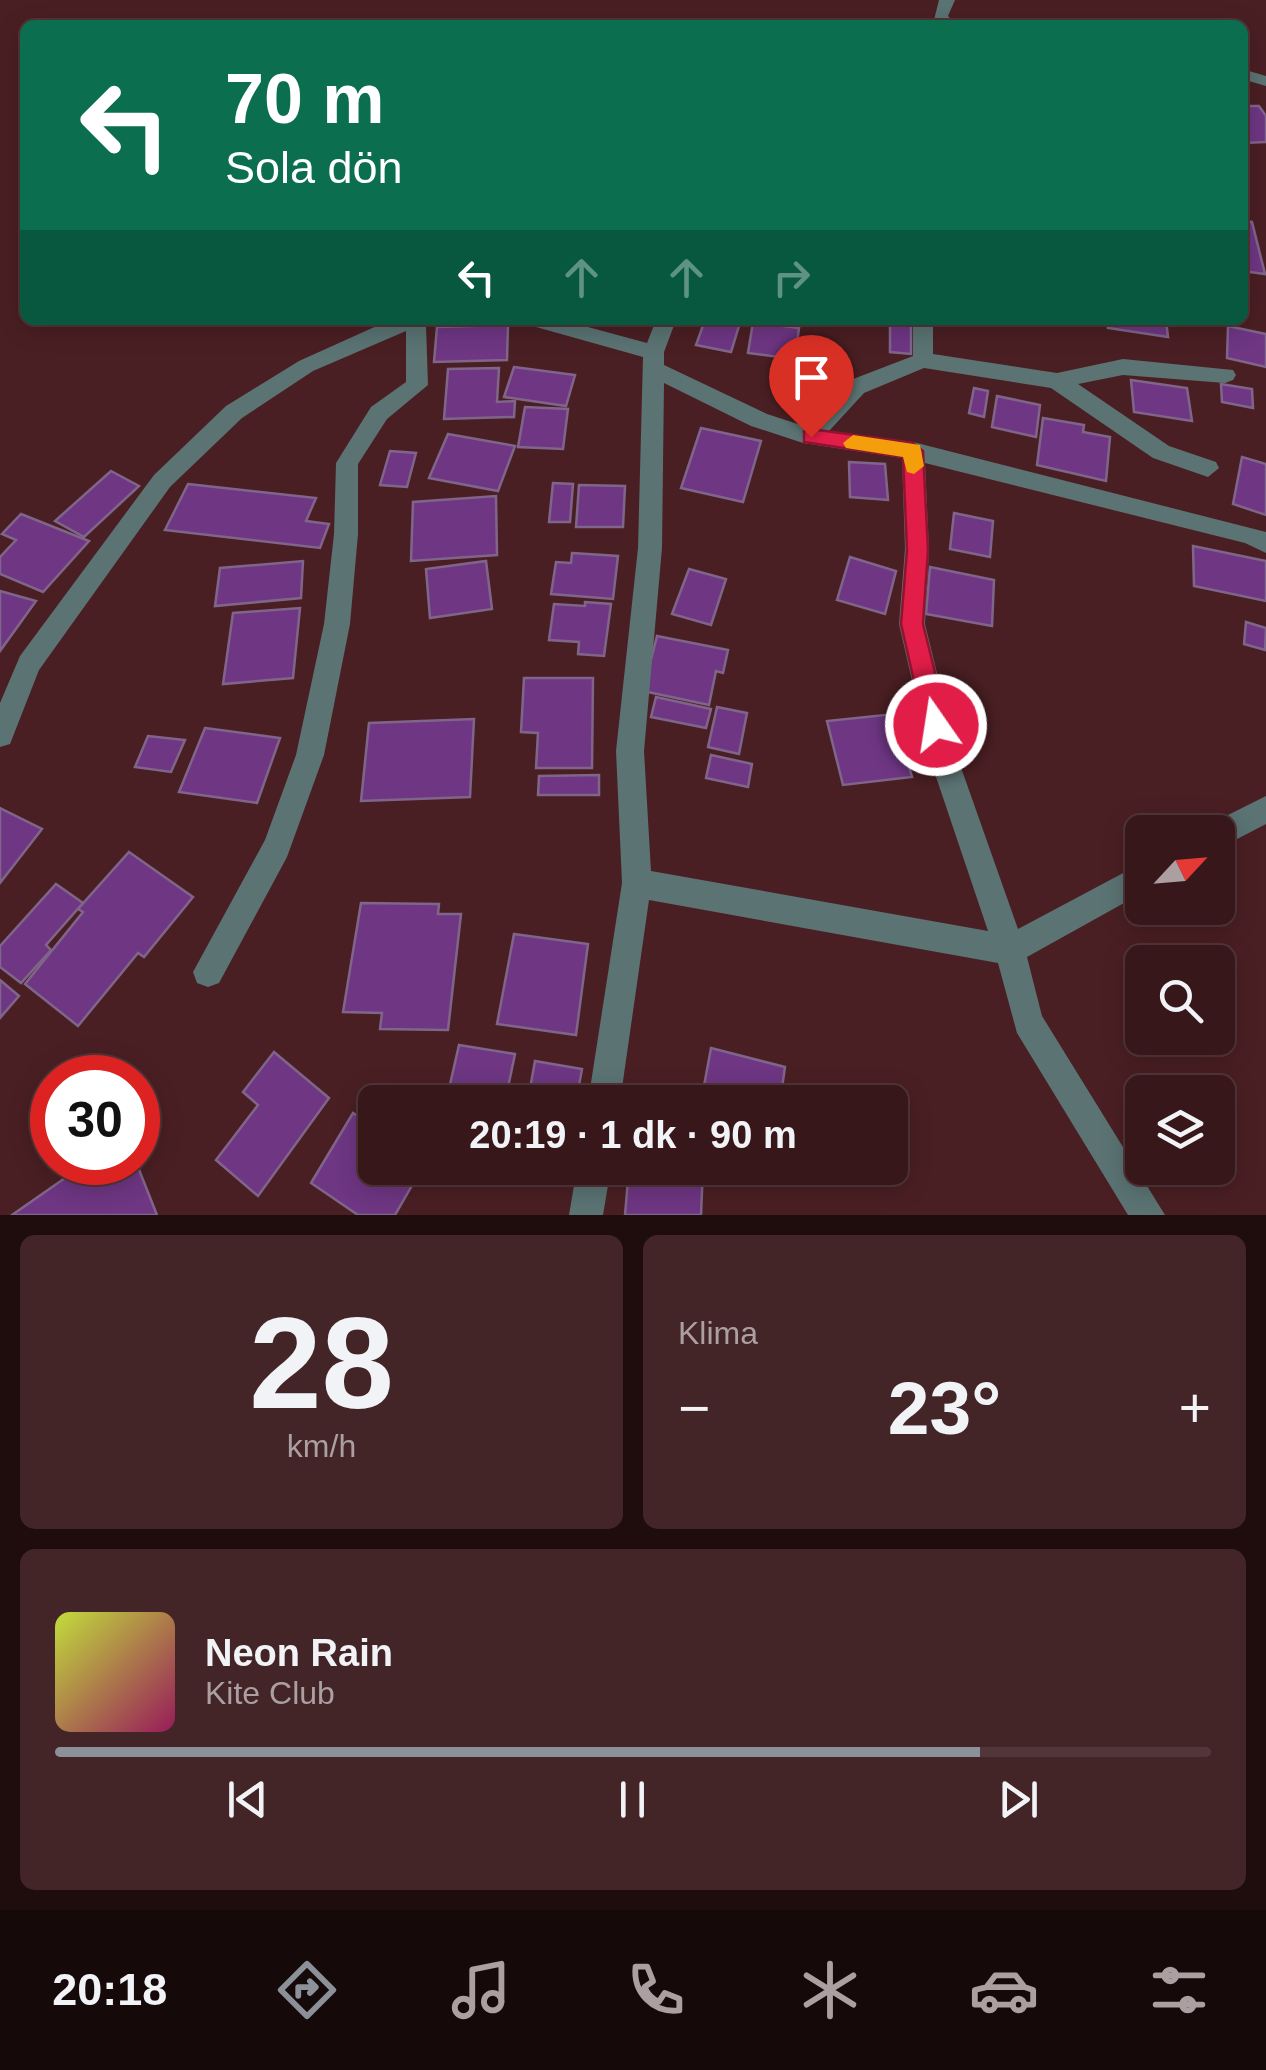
<!DOCTYPE html>
<html lang="tr">
<meta charset="utf-8">
<style>
:root{--surface:#38171a;--page:#432427;--text:#f1f3f6;--muted:#ab9fa2;--line:#523639;--accent:#8c9099}
body{margin:0;font-family:Arial,sans-serif;background:var(--page);color:var(--text);height:100vh;display:flex;flex-direction:column;font-size:38px;white-space:nowrap}
*{box-sizing:border-box;margin:0}
p{font-size:32px;color:var(--muted)}
.icon{flex:none;width:55px;height:55px;fill:none;stroke:currentColor;stroke-width:2;stroke-linecap:round;stroke-linejoin:round}
.map{position:relative;height:1215px;overflow:hidden}
.side{display:flex;flex-direction:column;gap:20px;padding:20px;background:#1f0d0e;flex:1}
.side>*{flex:none}
.guide{position:absolute;left:20px;top:20px;width:1228px;height:305px;border-radius:15px;box-shadow:0 5px 25px #0003,0 0 0 2px var(--line);background:#0b6e4f;color:#fff;overflow:hidden}
.needle{width:65px;rotate:64deg}
.buttons{position:absolute;left:1125px;top:815px;display:grid;gap:20px}
.buttons a{display:grid;place-items:center;width:110px;height:110px;border-radius:15px;background:var(--surface);box-shadow:0 5px 25px #0003,0 0 0 2px var(--line);font-size:50px}
.speed{position:absolute;left:30px;top:1055px;display:flex;gap:20px;font-size:50px;font-weight:700;text-align:center}
.speed>*{display:grid;place-content:center;width:130px;height:130px;border-radius:50%;background:var(--surface);box-shadow:0 5px 25px #0003,0 0 0 2px var(--line);line-height:1}
.speed .limit{border:15px solid #d22;background:#fff;color:#111}
.pin{position:absolute;display:grid;place-items:center;width:85px;height:85px;color:#fff;margin:-102px -42px;border-radius:50% 50% 50% 0;rotate:-45deg;box-shadow:0 0 10px #0007}
.pin .icon{rotate:45deg}
.me{position:absolute;width:110px;margin:-55px;rotate:347deg;stroke-linejoin:round;filter:drop-shadow(0 0 8px #0008)}
.turn{display:flex;align-items:center;gap:35px;height:210px;padding:0 40px;font-size:45px}
.turn .icon{width:130px;height:130px;stroke-width:2.5}
.turn b{display:block;font-size:70px;line-height:85px}
.lanes{display:flex;align-items:center;height:95px;padding:0 40px;background:#0003;justify-content:center;gap:50px;direction:ltr}
.lanes .off{opacity:.35}
.big{font-size:75px;font-weight:600;line-height:1.1}
.side .card{flex:1;display:flex;flex-direction:column;justify-content:center;gap:15px;min-width:0;padding:0 35px;border-radius:15px;background:var(--page)}
.side .dial{align-items:center;gap:0}
.dial b{font-size:130px;line-height:1}
.song{display:flex;align-items:center;gap:30px}
.cover{width:120px;height:120px;border-radius:15px;background:linear-gradient(135deg,hsl(70 70% 55%),hsl(330 70% 35%))}
.played{height:10px;border-radius:5px;background:linear-gradient(90deg,var(--accent) 80%,var(--line) 80%)}
.keys{display:flex;justify-content:space-around;direction:ltr}
.heat{display:flex;justify-content:space-between;align-items:center;font-size:55px;direction:ltr}
.side .tiles{flex:1;display:grid;gap:20px;grid-template-columns:1fr 1fr}
.card:last-child{grid-column:span 2}
.trip{position:absolute;left:358px;top:1085px;width:550px;height:100px;border-radius:15px;background:var(--surface);box-shadow:0 5px 25px #0003,0 0 0 2px var(--line);font-weight:600;line-height:100px;text-align:center}
.dock{display:flex;height:160px;justify-content:space-around;align-items:center;background:#16090a;color:var(--muted)}
.dock .icon{width:70px;height:70px}
.dock .current{color:var(--accent)}
.dock b{font-size:45px;color:var(--text)}
.map>svg:first-child{display:block}
.building{fill:#6e3683;stroke:#80658a;stroke-width:2.5}
.lines{fill:none;stroke-linecap:round;stroke-linejoin:round}
.minor{fill:#5b7373;fill-rule:evenodd}
.route{fill:#e11d48;stroke:#92132f;stroke-width:2.5}
.slow{fill:#f59e0b}
</style>
<div class="map">
<svg width="1266" height="1215" viewBox="0 0 1266 1215">
<rect width="100%" height="100%" fill="#4a1f23"/>
<g class="building">
<polygon points="1242,106 1259,106 1266,116 1266,142 1244,143"/>
<polygon points="1242,221 1252,222 1265,274 1242,271"/>
<polygon points="705,320 739,326 731,352 696,345"/>
<polygon points="880,320 911,320 911,354 890,352 890,321"/>
<polygon points="1108,320 1166,320 1168,337 1108,328"/>
<polygon points="753,322 799,328 795,359 748,353"/>
<polygon points="508,325 507,360 434,362 437,327"/>
<polygon points="1228,326 1266,334 1266,367 1227,358"/>
<polygon points="514,367 575,375 566,406 504,397"/>
<polygon points="499,368 497,402 515,401 514,417 444,419 448,369"/>
<polygon points="1131,380 1187,388 1192,421 1134,412"/>
<polygon points="1221,384 1252,389 1253,408 1222,402"/>
<polygon points="974,388 988,391 984,417 969,413"/>
<polygon points="997,396 1040,405 1036,437 992,427"/>
<polygon points="525,407 568,409 563,449 518,447"/>
<polygon points="1043,418 1084,425 1083,432 1110,437 1106,481 1037,465"/>
<polygon points="701,428 761,441 743,502 681,488"/>
<polygon points="448,434 515,446 498,491 429,478"/>
<polygon points="390,451 416,453 407,487 380,485"/>
<polygon points="1242,457 1266,464 1266,515 1233,504"/>
<polygon points="849,462 885,464 888,500 850,497"/>
<polygon points="111,471 139,486 84,537 55,521"/>
<polygon points="553,483 573,484 570,522 549,522"/>
<polygon points="188,484 316,498 306,521 329,524 320,548 165,530"/>
<polygon points="579,485 625,486 623,527 576,527"/>
<polygon points="496,496 497,555 411,561 413,502"/>
<polygon points="954,513 993,521 990,557 950,549"/>
<polygon points="21,514 89,541 43,592 0,574 0,557 16,540 2,534"/>
<polygon points="1193,546 1266,561 1266,601 1194,586"/>
<polygon points="572,553 618,556 613,599 551,594 556,562 571,563"/>
<polygon points="850,557 896,571 885,614 837,600"/>
<polygon points="303,561 301,598 215,606 220,568"/>
<polygon points="486,561 492,609 430,618 426,569"/>
<polygon points="930,567 994,580 992,626 926,614"/>
<polygon points="689,569 726,579 711,625 672,614"/>
<polygon points="0,591 36,601 0,651"/>
<polygon points="585,602 611,604 604,656 578,654 579,642 549,640 554,604 585,606"/>
<polygon points="300,608 293,678 223,684 233,613"/>
<polygon points="1246,622 1266,628 1265,650 1244,644"/>
<polygon points="657,636 728,650 723,673 716,671 709,705 643,691"/>
<polygon points="524,678 593,678 592,768 536,768 538,733 521,732"/>
<polygon points="656,697 711,709 706,728 651,717"/>
<polygon points="717,707 747,713 739,754 708,747"/>
<polygon points="894,714 912,777 843,785 827,721"/>
<polygon points="474,719 470,797 361,801 369,723"/>
<polygon points="205,728 280,738 257,803 179,792"/>
<polygon points="148,736 185,740 171,772 135,767"/>
<polygon points="711,755 752,764 748,787 706,778"/>
<polygon points="599,775 599,795 538,795 539,776"/>
<polygon points="0,808 42,829 0,883"/>
<polygon points="129,852 193,897 144,957 138,953 78,1026 25,984 83,912 78,909"/>
<polygon points="56,884 83,903 46,945 51,950 21,983 0,967 0,946"/>
<polygon points="361,903 439,904 438,914 461,914 448,1030 380,1029 382,1013 343,1012"/>
<polygon points="514,934 588,944 576,1035 497,1024"/>
<polygon points="0,980 19,996 0,1018"/>
<polygon points="459,1045 515,1054 505,1102 446,1102"/>
<polygon points="711,1048 785,1067 780,1102 701,1102"/>
<polygon points="274,1052 329,1098 258,1196 216,1160 258,1105 243,1092"/>
<polygon points="535,1061 582,1069 576,1102 520,1102 522,1092 529,1094"/>
<polygon points="353,1113 375,1127 375,1168 422,1168 395,1215 358,1215 311,1183"/>
<polygon points="88,1162 136,1162 157,1215 12,1215"/>
<polygon points="629,1168 703,1168 701,1215 625,1215"/>
</g>
<g class="lines">
<g class="minor">
<polygon points="939,0 955,0 948,16 957,25 940,25 934,20"/>
<polygon points="1242,69 1266,76 1266,86 1242,79"/>
<polygon points="390,320 420,320 426,326 428,385 387,419 358,464 358,534 350,624 324,755 287,857 219,983 208,987 197,983 193,972 265,840 296,755 324,624 334,534 336,463 371,407 406,382 406,331 313,371 242,418 170,487 39,670 10,744 0,747 0,703 20,656 154,475 226,406 299,361"/>
<path d="M526,320h36l85,23 9,-23h20l-12,32v13l103,49 40,13 41,-46 65,-25v-36h20v34l124,19 66,-14 110,11 3,5 -3,5 -8,3 -102,-8 -45,9 91,62 47,16 3,6 -11,9 -55,-19 -102,-70 -127,-20 -60,25 -35,38 84,11 353,90v21l-21,-10 -320,-80 4,86 -4,75 33,135 60,170 124,-66v30l-115,64 15,59 123,199h-37l-111,-182 -19,-70 -349,-63 -29,202h-32l34,-219 -6,-132 22,-203 5,-191 -114,-32zM664,383l87,43 52,17 99,15 3,91 -6,75 31,135 58,172 -337,-60 -7,-120 18,-203z"/>
<polygon points="1266,796 1266,824 1218,849 1218,832 1205,832 1208,825"/>
<polygon points="577,1168 611,1168 603,1215 569,1215"/>
</g>
</g>
<polygon class="route" points="811,429 913,443 923,451 928,550 923,624 948,725 945,733 936,736 927,733 924,725 901,624 907,550 903,457 804,442 804,431"/>
<polygon class="slow" points="853,435 920,445 924,466 914,474 907,472 903,457 846,448 843,443"/>
</svg>
<div class="buttons">
<a><svg class="needle" viewBox="-14 -14 28 28"><path d="M0-13l5 13h-10z" fill="#e53935"/><path d="M0 13l5-13h-10z" fill="#ab9fa2"/></svg></a>
<a><svg class="icon" aria-label="search" viewBox="0 0 24 24"><circle cx="10" cy="10" r="6"/><path d="M15 15l6 6"/></svg></a>
<a><svg class="icon" aria-label="layers" viewBox="0 0 24 24"><path d="M12 4l9 5-9 5-9-5zM3 14l9 5 9-5"/></svg></a>
</div>
<div class="speed"><div class="limit">30</div></div>
<div class="pin" style="left:811px;top:437px;background:#d93025"><svg class="icon" aria-label="arrive" viewBox="0 0 24 24"><path d="M6 21V4h12l-3 4 3 4H6"/></svg></div>
<svg class="me" style="left:936px;top:725px" viewBox="-20 -20 40 40"><circle r="17" fill="#e11d48" stroke="#fff" stroke-width="3"/><path d="M0-11L8 9 0 5-8 9z" fill="#fff"/></svg>
<div class="trip">20:19 · 1 dk · 90 m</div>
<div class="guide">
<div class="turn"><svg class="icon" aria-label="left" viewBox="0 0 24 24"><path d="M17 20v-9H6M10 6l-5 5 5 5"/></svg><div><b>70 m</b>Sola dön</div></div>
<div class="lanes"><svg class="icon" aria-label="left" viewBox="0 0 24 24"><path d="M17 20v-9H6M10 6l-5 5 5 5"/></svg><svg class="icon off" aria-label="ahead" viewBox="0 0 24 24"><path d="M12 20V5M6 11l6-6 6 6"/></svg><svg class="icon off" aria-label="ahead" viewBox="0 0 24 24"><path d="M12 20V5M6 11l6-6 6 6"/></svg><svg class="icon off" aria-label="right" viewBox="0 0 24 24"><path d="M7 20v-9h11M14 6l5 5-5 5"/></svg></div>
</div>
</div>
<section class="side">
<div class="tiles">
<div class="card dial"><b>28</b><p>km/h</p></div>
<div class="card"><p>Klima</p>
<div class="heat"><a>−</a><b class="big">23°</b><a>+</a></div>
</div>
<div class="card">
<div class="song"><i class="cover"></i><div><b>Neon Rain</b><p>Kite Club</p></div></div>
<div class="played"></div>
<div class="keys"><svg class="icon" aria-label="previous" viewBox="0 0 24 24"><path d="M18 5L8 12l10 7zM5 5v14"/></svg><svg class="icon" aria-label="pause" viewBox="0 0 24 24"><path d="M8 5v14M16 5v14"/></svg><svg class="icon" aria-label="next" viewBox="0 0 24 24"><path d="M6 5l10 7-10 7zM19 5v14"/></svg></div>
</div>
</div>
</section>
<nav class="dock">
<b>20:18</b>
<svg class="icon current" aria-label="directions" viewBox="0 0 24 24"><path d="M12 3l9 9-9 9-9-9zM9 14v-3h6M13 9l2 2-2 2"/></svg>
<svg class="icon" aria-label="music" viewBox="0 0 24 24"><path d="M9 18V5l10-2v13"/><circle cx="6" cy="18" r="3"/><circle cx="16" cy="16" r="3"/></svg>
<svg class="icon" aria-label="phone" viewBox="0 0 24 24"><path d="M5 4h4l2 5-3 2q2 4 5 5l2-3 5 2v4C11 20 4 13 5 4z"/></svg>
<svg class="icon" aria-label="climate" viewBox="0 0 24 24"><path d="M12 3v18M4 7l16 10M4 17L20 7"/></svg>
<svg class="icon" aria-label="car" viewBox="0 0 24 24"><path d="M5 17H2v-5l4-1 3-4h7l3 4 3 1v5h-3M9 17h6M6 11h13"/><circle cx="7" cy="17" r="2"/><circle cx="17" cy="17" r="2"/></svg>
<svg class="icon" aria-label="filters" viewBox="0 0 24 24"><path d="M4 7h16M4 17h16"/><circle cx="9" cy="7" r="2"/><circle cx="15" cy="17" r="2"/></svg>
</nav>
